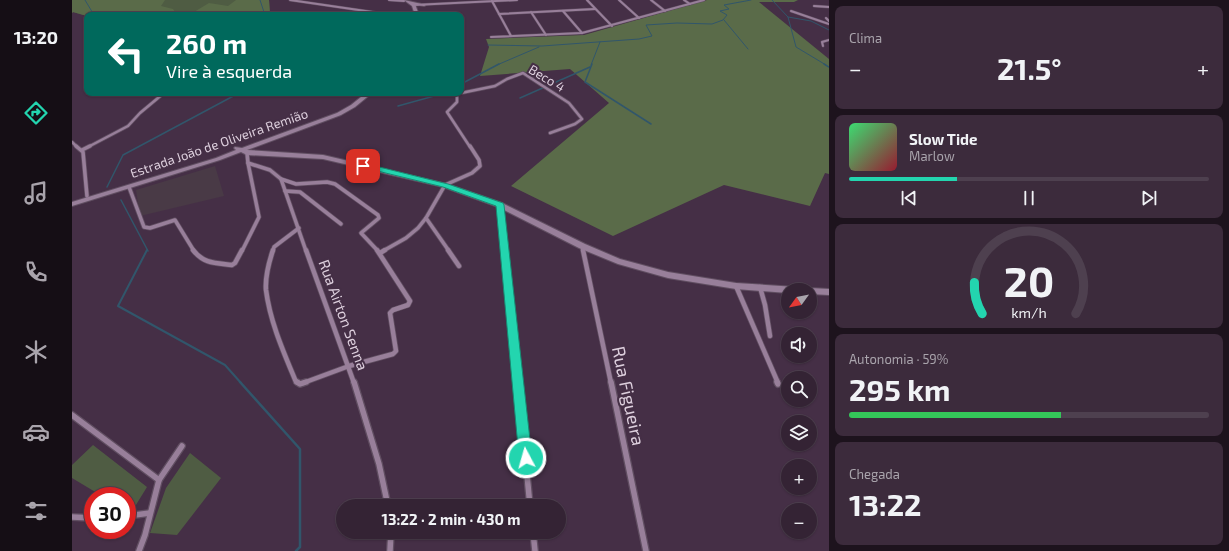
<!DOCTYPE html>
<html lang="pt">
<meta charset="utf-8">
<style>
:root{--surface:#342334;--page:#3c2b3c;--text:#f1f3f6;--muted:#a9a4ac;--line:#4e404f;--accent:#23d5af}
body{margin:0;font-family:"Exo 2",sans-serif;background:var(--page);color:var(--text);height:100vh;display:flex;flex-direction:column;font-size:15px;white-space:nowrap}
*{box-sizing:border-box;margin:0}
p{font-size:13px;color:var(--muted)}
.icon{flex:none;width:22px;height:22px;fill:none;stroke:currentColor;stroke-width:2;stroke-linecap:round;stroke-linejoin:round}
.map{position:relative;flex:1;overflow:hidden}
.side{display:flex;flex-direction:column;gap:6px;padding:6px;background:#1d131d;width:400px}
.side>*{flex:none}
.top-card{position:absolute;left:12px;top:12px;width:380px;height:84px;border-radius:8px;box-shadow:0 1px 3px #0004,0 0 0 1px var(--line);background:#00695c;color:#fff;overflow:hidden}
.needle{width:26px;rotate:237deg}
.fabs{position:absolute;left:709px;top:283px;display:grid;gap:8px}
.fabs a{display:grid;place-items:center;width:36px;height:36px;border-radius:50%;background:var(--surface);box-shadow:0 1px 3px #0004,0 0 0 1px var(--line);font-size:20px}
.speed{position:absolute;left:12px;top:487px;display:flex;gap:8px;font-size:20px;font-weight:700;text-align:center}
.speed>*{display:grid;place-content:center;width:52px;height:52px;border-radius:50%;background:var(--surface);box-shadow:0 1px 3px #0004,0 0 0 1px var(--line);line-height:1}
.speed .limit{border:6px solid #d22;background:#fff;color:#111}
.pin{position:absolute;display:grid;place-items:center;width:34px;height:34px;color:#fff;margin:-17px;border-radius:8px;box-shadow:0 2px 6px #0006}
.me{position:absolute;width:44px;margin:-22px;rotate:354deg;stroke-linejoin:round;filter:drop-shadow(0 0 3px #0008)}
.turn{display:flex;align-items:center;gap:14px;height:84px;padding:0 16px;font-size:18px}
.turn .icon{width:52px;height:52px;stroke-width:2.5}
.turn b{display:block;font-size:28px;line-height:34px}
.big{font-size:30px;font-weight:700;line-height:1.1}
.side .card{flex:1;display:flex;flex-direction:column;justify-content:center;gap:6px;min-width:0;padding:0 14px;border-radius:8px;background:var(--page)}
.side .dial{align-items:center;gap:0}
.dial svg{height:104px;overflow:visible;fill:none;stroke:var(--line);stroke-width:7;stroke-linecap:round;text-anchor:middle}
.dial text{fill:var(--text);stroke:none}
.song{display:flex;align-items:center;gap:12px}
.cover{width:48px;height:48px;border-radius:6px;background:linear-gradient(135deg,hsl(140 70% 55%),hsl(350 70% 35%))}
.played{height:4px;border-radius:2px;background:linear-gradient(90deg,var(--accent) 30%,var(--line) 30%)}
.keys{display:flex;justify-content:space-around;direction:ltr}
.heat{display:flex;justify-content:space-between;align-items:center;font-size:22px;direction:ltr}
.charge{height:6px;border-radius:3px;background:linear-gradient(90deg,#34c759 59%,var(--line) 0)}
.trip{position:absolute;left:264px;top:499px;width:230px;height:40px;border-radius:20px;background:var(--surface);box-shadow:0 1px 3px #0004,0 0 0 1px var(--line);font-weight:700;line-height:40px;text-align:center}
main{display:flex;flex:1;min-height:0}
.dock{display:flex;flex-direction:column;width:72px;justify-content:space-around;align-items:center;background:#150e15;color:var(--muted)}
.dock .icon{width:28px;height:28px}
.dock .active{color:var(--accent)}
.dock b{font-size:18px;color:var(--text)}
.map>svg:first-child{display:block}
.education{fill:#493a46}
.green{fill:#4f5c43}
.forest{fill:#5a6b49}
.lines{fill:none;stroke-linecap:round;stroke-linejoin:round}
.stream-far3{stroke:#31566b;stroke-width:1}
.stream-far2{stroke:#31566b;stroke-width:1.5}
.stream-far1{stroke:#31566b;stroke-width:2}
.stream{stroke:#31566b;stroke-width:2.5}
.minor-far4-casing{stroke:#604e61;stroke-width:3}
.minor-far3-casing{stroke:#604e61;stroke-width:4}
.minor-far2-casing{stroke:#604e61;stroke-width:5}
.minor-far1-casing{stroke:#604e61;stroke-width:6}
.minor-casing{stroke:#604e61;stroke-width:8}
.secondary-casing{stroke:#604e61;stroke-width:2}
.minor-far4{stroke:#987f9a;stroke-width:2}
.minor-far3{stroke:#987f9a;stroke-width:2.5}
.minor-far2{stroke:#987f9a;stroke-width:3.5}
.minor-far1{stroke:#987f9a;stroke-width:4.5}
.minor{stroke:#987f9a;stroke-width:5.5}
.secondary{fill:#987f9a;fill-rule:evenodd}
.route{fill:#23d5af;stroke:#178a72}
.labels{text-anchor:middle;stroke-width:4;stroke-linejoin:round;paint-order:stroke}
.far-street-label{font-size:13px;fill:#ddcfdd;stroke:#452f46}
.street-label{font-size:15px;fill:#ddcfdd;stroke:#452f46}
.near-street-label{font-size:18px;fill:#ddcfdd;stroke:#452f46}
</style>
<main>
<nav class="dock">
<b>13:20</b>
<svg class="icon active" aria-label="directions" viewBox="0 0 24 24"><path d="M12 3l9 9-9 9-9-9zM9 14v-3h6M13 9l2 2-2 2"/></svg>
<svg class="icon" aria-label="music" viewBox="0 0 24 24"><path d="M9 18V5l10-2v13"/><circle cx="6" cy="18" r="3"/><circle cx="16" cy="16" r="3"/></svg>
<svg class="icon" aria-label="phone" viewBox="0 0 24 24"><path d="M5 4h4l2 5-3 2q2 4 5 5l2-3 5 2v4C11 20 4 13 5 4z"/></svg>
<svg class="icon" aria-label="climate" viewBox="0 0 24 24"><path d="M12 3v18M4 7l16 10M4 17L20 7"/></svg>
<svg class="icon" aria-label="car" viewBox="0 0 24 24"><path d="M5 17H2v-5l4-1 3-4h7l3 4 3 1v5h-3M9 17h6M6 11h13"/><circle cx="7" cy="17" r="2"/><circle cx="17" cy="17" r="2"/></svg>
<svg class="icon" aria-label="filters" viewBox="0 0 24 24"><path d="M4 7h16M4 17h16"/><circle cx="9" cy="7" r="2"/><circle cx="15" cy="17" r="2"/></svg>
</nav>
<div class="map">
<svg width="757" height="551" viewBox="0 0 757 551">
<rect width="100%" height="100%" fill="#452f46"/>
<polygon class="education" points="143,166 152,196 68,216 64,190"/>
<g class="green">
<polygon points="0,0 197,0 198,15 15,16 1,12 0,13"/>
<polygon points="21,445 75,487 59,513 55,511 55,496 30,496 0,478 0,465"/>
<polygon points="118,453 149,478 105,535 78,533 94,488"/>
</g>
<g class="forest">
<polygon points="0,0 93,0 89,6 101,9 105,15 15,16 1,12 0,13"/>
<polygon points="164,0 197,0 198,15 117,15 137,3 156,6"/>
<polygon points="635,0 726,0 722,2 687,2 757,59 757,174 753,173 738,206 652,185 541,236 439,186 537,103 498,69 408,76 417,47 414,39 512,35"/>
</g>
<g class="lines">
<g class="stream-far3">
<polyline points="13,0 22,15"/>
<polyline points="188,0 193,15"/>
<polyline points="700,0 716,17 724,47 754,65"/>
<polyline points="716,17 739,21 757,30"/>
<polyline points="652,20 676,49"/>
<polyline points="416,45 470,46 567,39 580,36 574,25 605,23 640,24 651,20 655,15 648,11 657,9 652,5 679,0"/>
<polyline points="425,65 467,47"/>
<polyline points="519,65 528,42"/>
</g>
<g class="stream-far2">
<polyline points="520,64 513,82 579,124"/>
<polyline points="752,64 757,67"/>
<polyline points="389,84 427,64"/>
<polyline points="448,98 518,67"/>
<polyline points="326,106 373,93"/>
<polyline points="35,187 51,155 167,93"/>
<polyline points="49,200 76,251"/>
</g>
<polyline class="stream-far1" points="75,250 46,306 153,365 169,383"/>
<polyline class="stream" points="168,382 228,449 228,547 224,551"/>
<defs>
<g id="minor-far4">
<polyline points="218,0 321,15"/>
<polyline points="317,0 332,1"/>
<polyline points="515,0 540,26"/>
<polyline points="547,0 567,18"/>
<polyline points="579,0 593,11"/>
<polyline points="612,0 618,4"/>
<polyline points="420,1 439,36"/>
<polyline points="342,5 445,0"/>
<polyline points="742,6 757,7"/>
<polyline points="491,11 510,33"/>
<polyline points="719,11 757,24"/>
<polyline points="459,12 474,35"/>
<polyline points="222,13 231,15"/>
<polyline points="427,14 523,9"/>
<polyline points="754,18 757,21"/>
<polyline points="419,37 510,33 632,0"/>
<polyline points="751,46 750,42 757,40"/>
</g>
<g id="minor-far3">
<polyline points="387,93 385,95 385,102 375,112 398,147"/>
<polyline points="389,93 423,86 435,79 451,73 497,103 510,119 503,124 478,133"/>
<polyline points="0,142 5,147"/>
<polyline points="16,147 56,126 68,113 92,93"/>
</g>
<g id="minor-far2">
<polyline points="4,146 11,152 15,196"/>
<polyline points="10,150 18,146"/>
<polyline points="175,153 176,163 198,170 209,179 234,251"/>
<polyline points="209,179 224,184 255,182 263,184 306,215 307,218 289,233 306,251"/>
<polyline points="57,187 72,227 78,228 103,220 122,251"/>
<polyline points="213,191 228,192 269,224"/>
<polyline points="428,205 433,251"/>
<polyline points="354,218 377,251"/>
<polyline points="510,246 511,251"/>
<polyline points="170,251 187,217 176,163"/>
<polyline points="201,251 202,247 227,228"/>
<polyline points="311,251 334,238 346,228 354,218 373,185 400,173 408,166 407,160 398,146"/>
</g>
<g id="minor-far1">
<path d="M121,250c11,14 22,13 39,15l3,-2 7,-13"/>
<path d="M201,250c-4,12 -8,27 -7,40 4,32 18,63 30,92l3,1"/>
<polyline points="234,250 282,383"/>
<polyline points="376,250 387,266"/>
<polyline points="432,250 446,383"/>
<polyline points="511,250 539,383"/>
<polyline points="308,253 313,250"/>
<polyline points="664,286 706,383"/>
<polyline points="688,287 693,305 698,336"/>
<polyline points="231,383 277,366 321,354 324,351 318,313 321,310 336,305 338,301 305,250"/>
</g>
<g id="minor">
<polyline points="225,382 228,384 234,382"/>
<polyline points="282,382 307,464 316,506"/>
<polyline points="446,382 458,506"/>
<polyline points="539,382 574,551"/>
<polyline points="705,382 706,384"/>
<polyline points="0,415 87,480"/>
<polyline points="55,516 78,513"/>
<polyline points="0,517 21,518"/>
<polyline points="461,532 463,551"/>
<polyline points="67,551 73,535 87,480 110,446"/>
<polyline points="318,551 319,532"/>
</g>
<g id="secondary">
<polygon points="332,0 354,5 352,6 343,4 347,15 343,15 340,6"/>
<polygon points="294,93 300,93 283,107 269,115 175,150 251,155 375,184 430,203 513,244 548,259 596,272 664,283 724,287 727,288 728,290 716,290 716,293 664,289 596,278 546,264 507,248 426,207 371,187 251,159 175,155 169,152 148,160 0,206 0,202 144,158 164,150 162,148 163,147 170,148 265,113 279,105"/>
<polygon points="738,288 757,289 757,295 738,294 738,290 734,290"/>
</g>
</defs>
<use href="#minor-far4" class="minor-far4-casing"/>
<use href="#minor-far3" class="minor-far3-casing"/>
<use href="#minor-far2" class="minor-far2-casing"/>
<use href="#minor-far1" class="minor-far1-casing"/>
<use href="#minor" class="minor-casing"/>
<use href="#secondary" class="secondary-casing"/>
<use href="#minor-far4" class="minor-far4"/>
<use href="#minor-far3" class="minor-far3"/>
<use href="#minor-far2" class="minor-far2"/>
<use href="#minor-far1" class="minor-far1"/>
<use href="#minor" class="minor"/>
<use href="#secondary" class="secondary"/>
</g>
<polygon class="route" points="291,163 376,184 431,203 432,205 460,458 458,463 454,465 449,463 447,458 424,206 371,187 289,167 289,164"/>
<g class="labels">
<g class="far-street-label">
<text transform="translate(475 78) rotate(31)" y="5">Beco 4</text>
<text transform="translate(147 143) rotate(-19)" y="5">Estrada João de Oliveira Remião</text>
</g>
<g class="street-label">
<text transform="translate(271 315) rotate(70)" y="5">Rua Airton Senna</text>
</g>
<g class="near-street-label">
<text transform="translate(556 396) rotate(78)" y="6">Rua Figueira</text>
</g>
</g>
</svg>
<div class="fabs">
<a><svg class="needle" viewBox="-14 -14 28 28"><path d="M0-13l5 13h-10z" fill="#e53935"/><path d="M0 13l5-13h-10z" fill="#a9a4ac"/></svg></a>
<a><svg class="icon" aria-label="sound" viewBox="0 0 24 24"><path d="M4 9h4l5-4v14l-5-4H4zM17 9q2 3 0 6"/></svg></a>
<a><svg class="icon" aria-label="search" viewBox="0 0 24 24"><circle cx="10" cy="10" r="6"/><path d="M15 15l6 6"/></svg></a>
<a><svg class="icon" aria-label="layers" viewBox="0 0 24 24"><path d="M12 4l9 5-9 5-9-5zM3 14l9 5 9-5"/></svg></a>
<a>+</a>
<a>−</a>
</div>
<div class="speed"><div class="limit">30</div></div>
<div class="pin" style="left:291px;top:166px;background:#d93025"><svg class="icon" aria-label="arrive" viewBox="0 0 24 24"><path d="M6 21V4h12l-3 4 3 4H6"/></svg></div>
<svg class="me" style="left:454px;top:458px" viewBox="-20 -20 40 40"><circle r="17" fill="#23d5af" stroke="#fff" stroke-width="3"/><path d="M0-11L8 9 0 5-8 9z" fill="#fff"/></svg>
<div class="trip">13:22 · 2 min · 430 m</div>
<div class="top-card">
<div class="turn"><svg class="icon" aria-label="left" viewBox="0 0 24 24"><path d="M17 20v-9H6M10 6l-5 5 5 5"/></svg><div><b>260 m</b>Vire à esquerda</div></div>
</div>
</div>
<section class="side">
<div class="card"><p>Clima</p>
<div class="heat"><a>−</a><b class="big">21.5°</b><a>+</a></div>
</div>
<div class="card">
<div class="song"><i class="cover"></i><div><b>Slow Tide</b><p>Marlow</p></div></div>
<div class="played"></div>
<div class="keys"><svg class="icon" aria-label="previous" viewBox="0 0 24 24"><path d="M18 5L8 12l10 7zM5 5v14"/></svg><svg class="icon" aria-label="pause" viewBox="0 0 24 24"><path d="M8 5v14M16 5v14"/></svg><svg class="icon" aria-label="next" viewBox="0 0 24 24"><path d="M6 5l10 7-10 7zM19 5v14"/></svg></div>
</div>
<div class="card dial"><svg viewBox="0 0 100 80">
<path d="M14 69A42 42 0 1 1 86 69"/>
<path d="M14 69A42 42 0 0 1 8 45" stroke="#23d5af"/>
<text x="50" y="56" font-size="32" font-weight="700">20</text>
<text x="50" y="72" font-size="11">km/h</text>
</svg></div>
<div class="card"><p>Autonomia · 59%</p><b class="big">295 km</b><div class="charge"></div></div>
<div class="card"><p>Chegada</p><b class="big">13:22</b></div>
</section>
</main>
